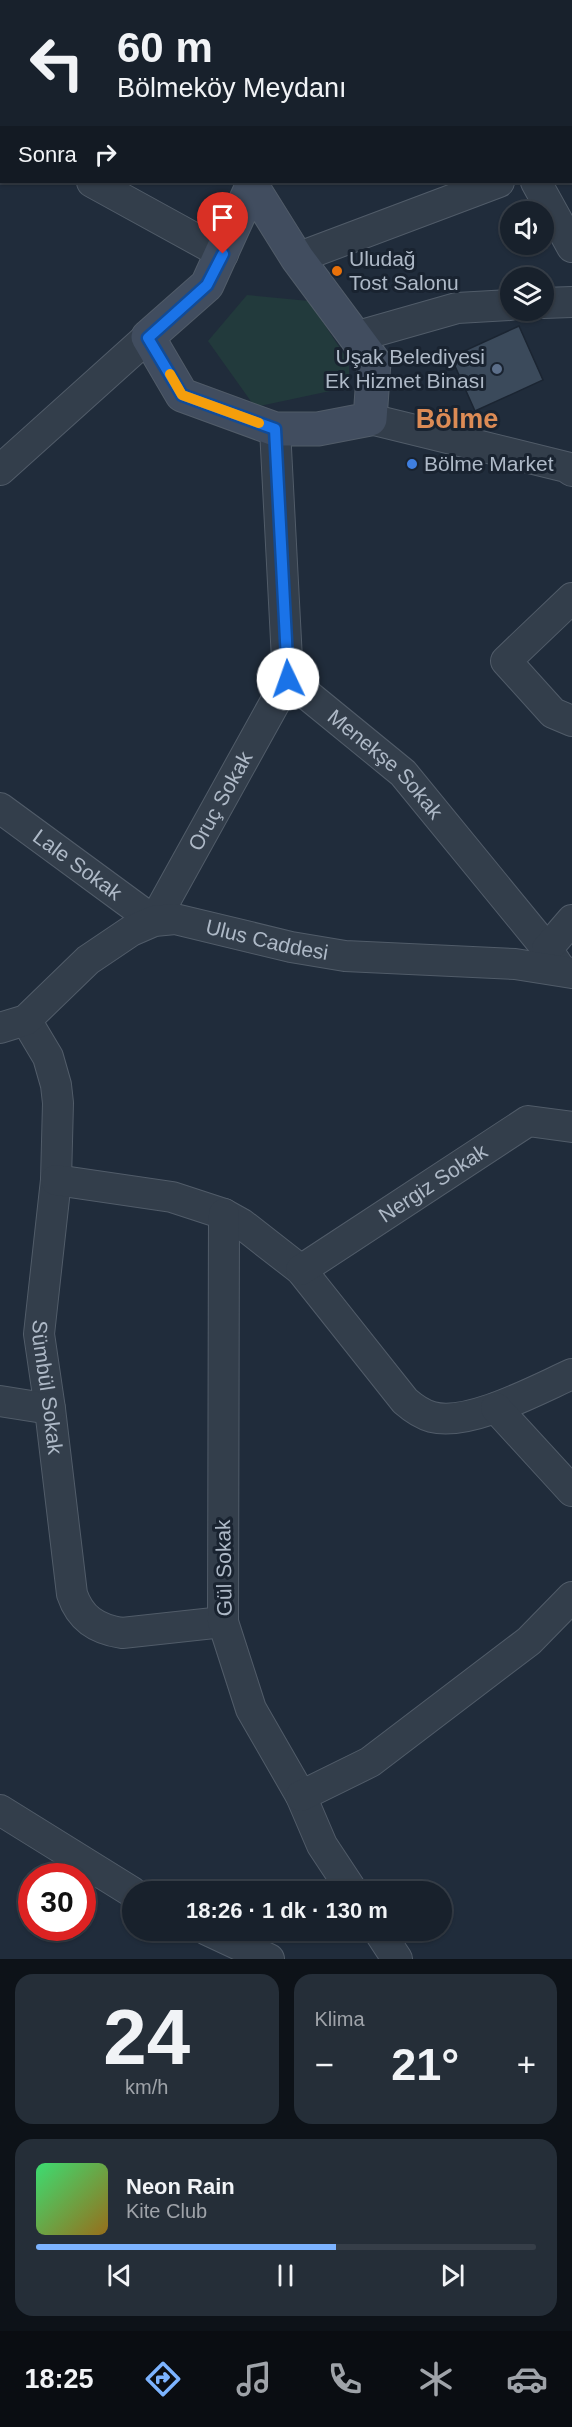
<!DOCTYPE html>
<html lang="tr">
<meta charset="utf-8">
<style>
:root{--surface:#18212c;--page:#252e38;--text:#f1f3f6;--muted:#9fa3a9;--line:#363e48;--accent:#7cb3ff}
body{margin:0;font-family:Arial,sans-serif;background:var(--page);color:var(--text);height:100vh;display:flex;flex-direction:column;font-size:22px;white-space:nowrap}
*{box-sizing:border-box;margin:0}
p{font-size:20px;color:var(--muted)}
.icon{flex:none;width:33px;height:33px;fill:none;stroke:currentColor;stroke-width:2;stroke-linecap:round;stroke-linejoin:round}
.map{position:relative;height:1959px;overflow:hidden}
.details{display:flex;flex-direction:column;gap:15px;padding:15px;background:#0d1218;flex:1}
.details>*{flex:none}
.hud{position:absolute;left:0px;top:0px;width:573px;height:183px;box-shadow:0 2px 4px #0004,0 0 0 2px var(--line);background:#18212c;color:var(--text);overflow:hidden}
.fabs{position:absolute;left:500px;top:201px;display:grid;gap:12px}
.fabs a{display:grid;place-items:center;width:54px;height:54px;border-radius:50%;background:var(--surface);box-shadow:0 2px 4px #0004,0 0 0 2px var(--line);font-size:30px}
.speed{position:absolute;left:18px;top:1863px;display:flex;gap:12px;font-size:30px;font-weight:700;text-align:center}
.speed>*{display:grid;place-content:center;width:78px;height:78px;border-radius:50%;background:var(--surface);box-shadow:0 2px 4px #0004,0 0 0 2px var(--line);line-height:1}
.speed .limit{border:9px solid #d22;background:#fff;color:#111}
.pin{position:absolute;display:grid;place-items:center;width:51px;height:51px;color:#fff;margin:-62px -26px;border-radius:50% 50% 50% 0;rotate:-45deg;box-shadow:0 0 6px #0007}
.pin .icon{rotate:45deg}
.me{position:absolute;width:66px;margin:-33px;rotate:357deg;stroke-linejoin:round;filter:drop-shadow(0 0 4px #0008)}
.turn{display:flex;align-items:center;gap:21px;height:126px;padding:0 18px;font-size:27px}
.turn .icon{width:78px;height:78px;stroke-width:2.5}
.turn b{display:block;font-size:42px;line-height:51px}
.then{display:flex;align-items:center;height:57px;padding:0 18px;background:#0003;gap:12px;font-size:22px}
.big{font-size:45px;font-weight:800;line-height:1.1}
.details .widget{flex:1;display:flex;flex-direction:column;justify-content:center;gap:9px;min-width:0;padding:0 21px;border-radius:18px;background:var(--page)}
.details .dial{align-items:center;gap:0}
.dial b{font-size:78px;line-height:1}
.song{display:flex;align-items:center;gap:18px}
.cover{width:72px;height:72px;border-radius:9px;background:linear-gradient(135deg,hsl(140 70% 55%),hsl(40 70% 35%))}
.played{height:6px;border-radius:3px;background:linear-gradient(90deg,var(--accent) 60%,var(--line) 60%)}
.keys{display:flex;justify-content:space-around;direction:ltr}
.heat{display:flex;justify-content:space-between;align-items:center;font-size:33px;direction:ltr}
.details .tiles{flex:1;display:grid;gap:15px;grid-template-columns:1fr 1fr}
.widget:last-child{grid-column:span 2}
.trip{position:absolute;left:122px;top:1881px;width:330px;height:60px;border-radius:30px;background:var(--surface);box-shadow:0 2px 4px #0004,0 0 0 2px var(--line);font-weight:800;line-height:60px;text-align:center}
.menu{display:flex;height:96px;justify-content:space-around;align-items:center;background:#0a0d12;color:var(--muted)}
.menu .icon{width:42px;height:42px}
.menu .current{color:var(--accent)}
.menu b{font-size:27px;color:var(--text)}
.map>svg:first-child{display:block}
.green{fill:#223a3c}
.building{fill:#3b4a5b;stroke:#1b2532;stroke-width:1.5}
.lines{fill:none;stroke-linecap:round;stroke-linejoin:round}
.street-casing{stroke:#515c69;stroke-width:32}
.secondary-casing{stroke:#515c69;stroke-width:35}
.street{stroke:#333e4b;stroke-width:30}
.secondary{stroke:#414d5f;stroke-width:33}
.route-casing{stroke:#114b97;stroke-width:15}
.route{stroke:#1a73e8;stroke-width:10}
.slow{stroke:#f59e0b;stroke-width:10}
.food-dot{fill:#e8710a;stroke:#192330;stroke-width:2}
.service-dot{fill:#5c6f8a;stroke:#192330;stroke-width:2}
.shop-dot{fill:#3f7fe0;stroke:#192330;stroke-width:2}
.labels{text-anchor:middle;stroke-width:6;stroke-linejoin:round;paint-order:stroke}
.poi-label{font-size:21px;fill:#aeb9c7;stroke:#192330;text-anchor:start}
.street-label{font-size:21px;fill:#aeb9c7;stroke:#192330}
.district-label{font-size:27px;font-weight:bold;fill:#dc8b55;stroke:#192330}
</style>
<div class="map">
<svg width="572" height="1959" viewBox="0 0 572 1959">
<rect width="100%" height="100%" fill="#202c3b"/>
<polygon class="green" points="247,295 309,301 349,362 349,387 255,407 208,341"/>
<polygon class="building" points="519,326 543,380 475,411 451,357"/>
<g class="lines">
<defs>
<g id="street">
<polyline points="201,0 203,2"/>
<polyline points="0,69 2,71"/>
<polyline points="572,135 572,134"/>
<polyline points="0,168 2,167"/>
<polyline points="92,182 223,254"/>
<polyline points="536,182 572,247"/>
<polyline points="297,258 499,182"/>
<polyline points="543,303 572,302"/>
<polyline points="355,337 457,308 510,305"/>
<polyline points="370,419 566,467 572,471"/>
<path id="s1" d="M275,429l13,250 115,94 144,176 14,21"/>
<polyline points="0,470 148,337"/>
<polyline points="572,598 506,661 553,713 572,721"/>
<path id="s2" d="M0,808l154,113 134,-242"/>
<polyline points="547,949 572,920"/>
<path id="s3" d="M26,1020l22,37 8,28 2,18 -2,77 -17,154 11,75 22,185c8,24 24,35 50,39l101,-11"/>
<path id="s4" d="M0,1028l26,-8 62,-60 43,-29 23,-10 21,-2 116,28 54,9 170,8 57,9"/>
<path d="M56,1180l116,17 52,17 18,10 59,46 104,131c8,7 16,13 27,16 37,10 106,-28 140,-43"/>
<polyline points="224,1214 223,1622 251,1709 301,1796 322,1845 353,1892"/>
<path id="s5" d="M301,1270l227,-149 44,6"/>
<polyline points="0,1401 50,1409"/>
<polyline points="496,1408 572,1491"/>
<polyline points="301,1796 370,1762 529,1641 572,1597"/>
<polyline points="0,1810 132,1892"/>
<polyline points="207,1930 269,1959"/>
<polyline points="378,1930 397,1959"/>
</g>
<g id="secondary">
<polyline points="368,2 369,0"/>
<polyline points="252,186 297,258 374,362 370,419 318,429 275,429 182,395 148,337 207,285 252,186 255,182"/>
</g>
</defs>
<use href="#street" class="street-casing"/>
<use href="#secondary" class="secondary-casing"/>
<use href="#street" class="street"/>
<use href="#secondary" class="secondary"/>
</g>
<g class="lines">
<defs>
<polyline id="route" points="223,254 207,285 148,338 182,395 275,429 288,679"/>
</defs>
<use href="#route" class="route-casing"/>
<use href="#route" class="route"/>
<polyline class="slow" points="170,374 182,395 259,423"/>
</g>
<circle class="food-dot" cx="337" cy="271" r="6"/>
<circle class="service-dot" cx="497" cy="369" r="6"/>
<circle class="shop-dot" cx="412" cy="464" r="6"/>
<g class="labels">
<g class="poi-label">
<text x="349" y="266">Uludağ<tspan x="349" dy="24">Tost Salonu</tspan></text>
<text x="485" y="364" text-anchor="end">Uşak Belediyesi<tspan x="485" dy="24">Ek Hizmet Binası</tspan></text>
<text x="424" y="471">Bölme Market</text>
</g>
<g class="street-label">
<text dy="7" stroke="none"><textPath href="#s1" startOffset="380">Menekşe Sokak</textPath></text>
<text dy="7" stroke="none"><textPath href="#s2" startOffset="328">Oruç Sokak</textPath></text>
<text dy="7" stroke="none"><textPath href="#s2" startOffset="96">Lale Sokak</textPath></text>
<text dy="7" stroke="none"><textPath href="#s4" startOffset="306">Ulus Caddesi</textPath></text>
<text dy="7" stroke="none"><textPath href="#s5" startOffset="158">Nergiz Sokak</textPath></text>
<text dy="7" stroke="none"><textPath href="#s3" startOffset="376">Sümbül Sokak</textPath></text>
<text transform="translate(224 1568) rotate(-91)" y="7">Gül Sokak</text>
</g>
<g class="district-label">
<text x="457" y="428">Bölme</text>
</g>
</g>
</svg>
<div class="fabs">
<a><svg class="icon" aria-label="sound" viewBox="0 0 24 24"><path d="M4 9h4l5-4v14l-5-4H4zM17 9q2 3 0 6"/></svg></a>
<a><svg class="icon" aria-label="layers" viewBox="0 0 24 24"><path d="M12 4l9 5-9 5-9-5zM3 14l9 5 9-5"/></svg></a>
</div>
<div class="speed"><div class="limit">30</div></div>
<div class="pin" style="left:223px;top:254px;background:#d93025"><svg class="icon" aria-label="arrive" viewBox="0 0 24 24"><path d="M6 21V4h12l-3 4 3 4H6"/></svg></div>
<svg class="me" style="left:288px;top:679px" viewBox="-20 -20 40 40"><circle r="19" fill="#fff"/><path d="M0-13L10 11 0 6-10 11z" fill="#1a73e8"/></svg>
<div class="trip">18:26 · 1 dk · 130 m</div>
<div class="hud">
<div class="turn"><svg class="icon" aria-label="left" viewBox="0 0 24 24"><path d="M17 20v-9H6M10 6l-5 5 5 5"/></svg><div><b>60 m</b>Bölmeköy Meydanı</div></div>
<div class="then">Sonra<svg class="icon" aria-label="right" viewBox="0 0 24 24"><path d="M7 20v-9h11M14 6l5 5-5 5"/></svg></div>
</div>
</div>
<section class="details">
<div class="tiles">
<div class="widget dial"><b>24</b><p>km/h</p></div>
<div class="widget"><p>Klima</p>
<div class="heat"><a>−</a><b class="big">21°</b><a>+</a></div>
</div>
<div class="widget">
<div class="song"><i class="cover"></i><div><b>Neon Rain</b><p>Kite Club</p></div></div>
<div class="played"></div>
<div class="keys"><svg class="icon" aria-label="previous" viewBox="0 0 24 24"><path d="M18 5L8 12l10 7zM5 5v14"/></svg><svg class="icon" aria-label="pause" viewBox="0 0 24 24"><path d="M8 5v14M16 5v14"/></svg><svg class="icon" aria-label="next" viewBox="0 0 24 24"><path d="M6 5l10 7-10 7zM19 5v14"/></svg></div>
</div>
</div>
</section>
<nav class="menu">
<b>18:25</b>
<svg class="icon current" aria-label="directions" viewBox="0 0 24 24"><path d="M12 3l9 9-9 9-9-9zM9 14v-3h6M13 9l2 2-2 2"/></svg>
<svg class="icon" aria-label="music" viewBox="0 0 24 24"><path d="M9 18V5l10-2v13"/><circle cx="6" cy="18" r="3"/><circle cx="16" cy="16" r="3"/></svg>
<svg class="icon" aria-label="phone" viewBox="0 0 24 24"><path d="M5 4h4l2 5-3 2q2 4 5 5l2-3 5 2v4C11 20 4 13 5 4z"/></svg>
<svg class="icon" aria-label="climate" viewBox="0 0 24 24"><path d="M12 3v18M4 7l16 10M4 17L20 7"/></svg>
<svg class="icon" aria-label="car" viewBox="0 0 24 24"><path d="M5 17H2v-5l4-1 3-4h7l3 4 3 1v5h-3M9 17h6M6 11h13"/><circle cx="7" cy="17" r="2"/><circle cx="17" cy="17" r="2"/></svg>
</nav>
